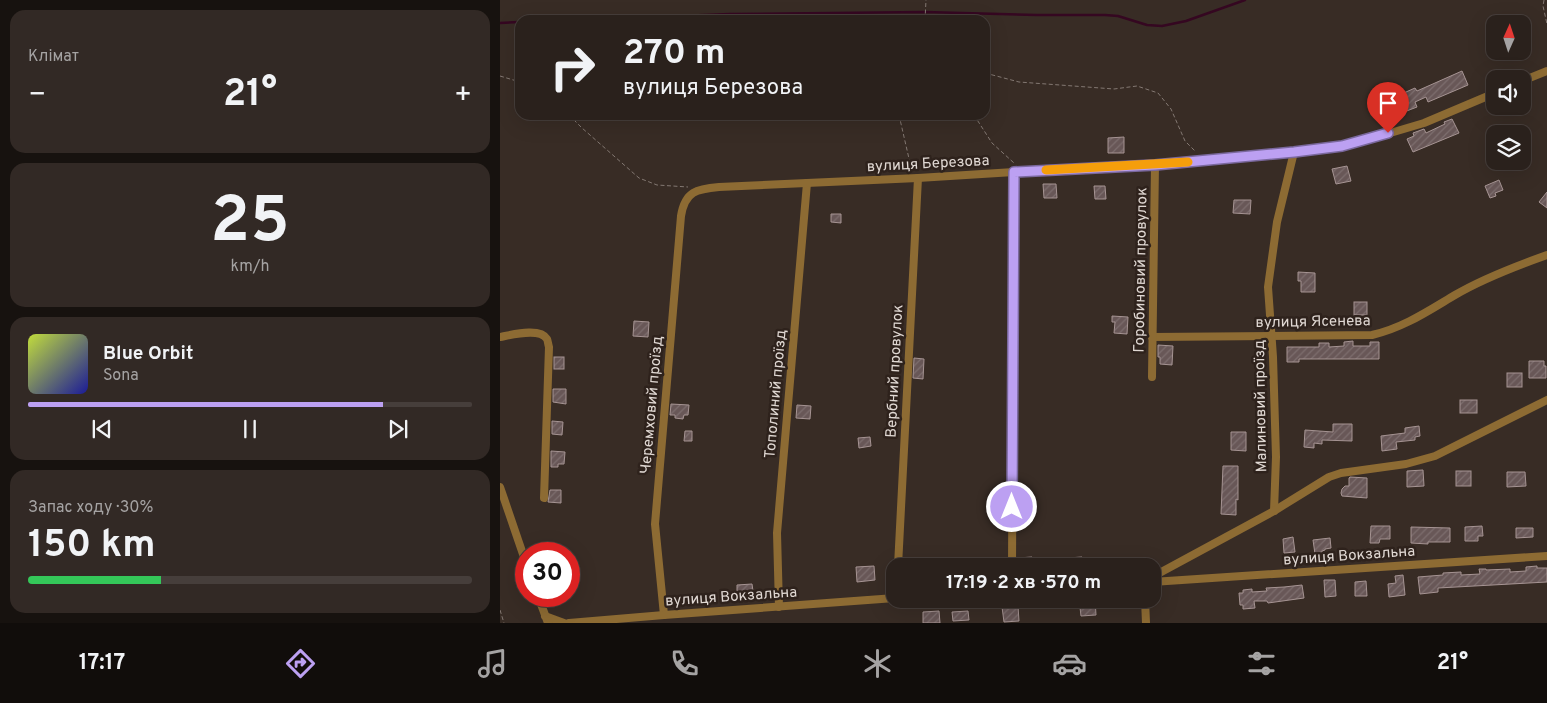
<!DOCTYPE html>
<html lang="uk">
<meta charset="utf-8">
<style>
:root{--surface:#2a211c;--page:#322925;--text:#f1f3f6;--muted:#a5a3a3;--line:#463e3b;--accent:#bca0f2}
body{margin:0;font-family:Overpass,sans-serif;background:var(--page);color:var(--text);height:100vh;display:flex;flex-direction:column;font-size:19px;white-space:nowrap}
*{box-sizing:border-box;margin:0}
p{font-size:16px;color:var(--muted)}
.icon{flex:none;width:28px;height:28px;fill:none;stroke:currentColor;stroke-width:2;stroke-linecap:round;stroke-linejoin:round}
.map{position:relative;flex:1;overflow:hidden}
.side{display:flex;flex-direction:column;gap:10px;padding:10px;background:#17120f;width:500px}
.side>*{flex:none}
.guide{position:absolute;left:15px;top:15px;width:475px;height:105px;border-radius:15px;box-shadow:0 5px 20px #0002,0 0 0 1px var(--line);background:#2a211c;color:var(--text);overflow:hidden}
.needle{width:32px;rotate:3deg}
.buttons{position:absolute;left:986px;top:15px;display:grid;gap:10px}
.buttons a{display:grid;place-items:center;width:45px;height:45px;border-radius:10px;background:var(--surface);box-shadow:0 5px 20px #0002,0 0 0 1px var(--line);font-size:25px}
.speed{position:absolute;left:15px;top:542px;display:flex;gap:10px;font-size:25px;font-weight:700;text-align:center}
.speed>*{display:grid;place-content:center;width:65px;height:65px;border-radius:50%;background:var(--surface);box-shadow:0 5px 20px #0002,0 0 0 1px var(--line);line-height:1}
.speed .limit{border:8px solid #d22;background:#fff;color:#111}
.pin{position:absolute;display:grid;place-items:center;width:42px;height:42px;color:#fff;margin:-51px -21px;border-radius:50% 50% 50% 0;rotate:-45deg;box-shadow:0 0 5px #0007}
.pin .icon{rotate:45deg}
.me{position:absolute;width:55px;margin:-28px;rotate:0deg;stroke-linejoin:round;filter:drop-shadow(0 0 4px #0008)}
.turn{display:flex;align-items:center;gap:18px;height:105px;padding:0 25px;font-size:22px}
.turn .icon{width:65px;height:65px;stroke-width:2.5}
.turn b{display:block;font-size:35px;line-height:42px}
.big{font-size:38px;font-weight:700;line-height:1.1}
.side .card{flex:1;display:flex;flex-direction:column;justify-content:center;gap:8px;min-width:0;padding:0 18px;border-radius:15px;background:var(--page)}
.side .dial{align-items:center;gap:0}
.dial b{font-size:65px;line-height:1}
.song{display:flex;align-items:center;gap:15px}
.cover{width:60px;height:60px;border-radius:8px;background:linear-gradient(135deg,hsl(70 70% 55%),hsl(240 70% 35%))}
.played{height:5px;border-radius:2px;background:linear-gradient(90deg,var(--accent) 80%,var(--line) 80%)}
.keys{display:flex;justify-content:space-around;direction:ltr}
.heat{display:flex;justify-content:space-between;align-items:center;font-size:28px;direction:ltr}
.charge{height:8px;border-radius:4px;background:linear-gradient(90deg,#34c759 30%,var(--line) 0)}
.trip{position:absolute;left:386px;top:558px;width:275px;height:50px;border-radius:15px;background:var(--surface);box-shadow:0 5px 20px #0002,0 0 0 1px var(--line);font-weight:700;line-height:50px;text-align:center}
.menu{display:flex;height:80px;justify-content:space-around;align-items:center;background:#110d0b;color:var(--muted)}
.menu .icon{width:35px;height:35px}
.menu .on{color:var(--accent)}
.menu b{font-size:22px;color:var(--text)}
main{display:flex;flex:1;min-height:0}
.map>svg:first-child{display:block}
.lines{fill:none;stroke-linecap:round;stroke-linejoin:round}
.stream{stroke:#350721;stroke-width:2.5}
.building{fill:url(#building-hatch);stroke:#a69493}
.path{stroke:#837872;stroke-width:1;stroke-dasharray:4 2.5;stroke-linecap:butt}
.minor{stroke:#8d6b33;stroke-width:8}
.route-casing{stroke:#7a689d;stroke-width:12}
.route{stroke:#bca0f2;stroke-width:9}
.slow{stroke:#f59e0b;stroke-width:9}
.labels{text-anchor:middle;stroke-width:5;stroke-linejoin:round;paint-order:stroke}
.street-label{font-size:15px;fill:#e0d8d3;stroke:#2e221c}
</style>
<main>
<section class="side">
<div class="card"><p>Клімат</p>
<div class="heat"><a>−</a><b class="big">21°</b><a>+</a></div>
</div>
<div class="card dial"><b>25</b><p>km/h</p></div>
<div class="card">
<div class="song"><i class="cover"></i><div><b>Blue Orbit</b><p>Sona</p></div></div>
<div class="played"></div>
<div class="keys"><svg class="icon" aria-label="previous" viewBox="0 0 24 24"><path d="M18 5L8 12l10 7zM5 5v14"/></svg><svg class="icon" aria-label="pause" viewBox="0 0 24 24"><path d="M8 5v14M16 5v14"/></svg><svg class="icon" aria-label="next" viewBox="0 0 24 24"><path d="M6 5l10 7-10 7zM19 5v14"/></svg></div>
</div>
<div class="card"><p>Запас ходу · 30%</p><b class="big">150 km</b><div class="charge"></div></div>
</section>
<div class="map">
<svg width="1047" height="623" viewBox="0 0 1047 623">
<defs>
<pattern id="building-hatch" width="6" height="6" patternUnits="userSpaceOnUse" patternTransform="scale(1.25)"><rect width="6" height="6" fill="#685757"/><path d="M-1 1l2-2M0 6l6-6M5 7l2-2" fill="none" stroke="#7d6e6e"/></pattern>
</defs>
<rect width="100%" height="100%" fill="#382c25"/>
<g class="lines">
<g class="stream">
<polyline points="77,20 230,14 425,12 537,15 605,15 618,16 647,25 662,26 686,21 745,0"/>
<polyline points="0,23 20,22"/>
</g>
</g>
<g class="building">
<polygon points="962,71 968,85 928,102 926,97 915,102 917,107 904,112 897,96 915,88 917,91"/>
<polygon points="952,119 959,133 913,152 907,139 914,136 913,133 924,129 926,133 945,124 944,122"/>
<polygon points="624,137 624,153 608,153 608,138"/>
<polygon points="847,166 851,181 836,184 832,169"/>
<polygon points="999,180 1003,190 995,193 996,196 990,198 985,186"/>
<polygon points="543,184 556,184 557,198 544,198"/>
<polygon points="594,186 605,186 606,199 595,199"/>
<polygon points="1047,192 1047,208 1039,202"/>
<polygon points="734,200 751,200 750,214 733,213"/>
<polygon points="331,214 341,214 341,223 331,222"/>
<polygon points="798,272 815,273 815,292 801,292 801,281 798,281"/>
<rect x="854" y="302" width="13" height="13"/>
<polygon points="612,316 628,317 627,334 614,333 615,322 612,322"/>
<polygon points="134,321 149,322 148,337 133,336"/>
<polygon points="853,341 853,346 870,346 870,342 879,342 879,359 799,359 799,362 787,362 787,347 819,347 819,343 829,343 829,347 844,346 844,342"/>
<polygon points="658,345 673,346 672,365 660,364 660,357 658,357"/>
<rect x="54" y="357" width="10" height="12"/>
<polygon points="414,358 424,359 423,379 413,378"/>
<polygon points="1029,361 1044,361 1044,366 1046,366 1046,378 1029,378"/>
<rect x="1007" y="373" width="15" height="14"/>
<polygon points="53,389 66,389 66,404 53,402"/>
<rect x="960" y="400" width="17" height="13"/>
<polygon points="171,404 189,405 188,415 184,415 183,419 175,418 175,415 170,415"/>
<polygon points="297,405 311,406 310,419 296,418"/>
<polygon points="52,421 63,422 62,435 52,434"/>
<polygon points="833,424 852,424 852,441 822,440 822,444 814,443 814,448 804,447 805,430 833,432"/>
<polygon points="919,426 920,436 915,437 915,440 896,442 897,449 882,451 881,436 905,433 905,428"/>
<polygon points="185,431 192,431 192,441 184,441"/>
<polygon points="731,432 746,432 746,451 731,450"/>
<polygon points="370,437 371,446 359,448 358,438"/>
<polygon points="51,451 65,452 64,464 58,464 58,467 51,467"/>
<polygon points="723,466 738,466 738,500 736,499 736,515 721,514"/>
<polygon points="923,470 924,486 907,487 907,471"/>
<rect x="956" y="471" width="15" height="15"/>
<polygon points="1007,472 1025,472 1026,486 1007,487"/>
<polygon points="850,477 867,478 867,498 842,496 841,493 842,489 845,486 849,486 849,478"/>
<polygon points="50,490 61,490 61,503 48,502"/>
<polygon points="871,526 890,526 890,539 880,539 879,543 870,543"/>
<polygon points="982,526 983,536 978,536 978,541 965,541 965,527"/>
<polygon points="911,527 950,528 950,542 928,542 928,544 911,543"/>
<polygon points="1016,528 1033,528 1033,537 1016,538"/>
<polygon points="793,537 795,552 784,553 783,539"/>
<polygon points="830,538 831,548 825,549 825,550 822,551 822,553 815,554 813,540"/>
<polygon points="532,557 533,566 519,566 518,558"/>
<polygon points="582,557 583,566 569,566 568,558"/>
<polygon points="374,566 375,580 357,582 356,567"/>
<polygon points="1037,566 1037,568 1047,568 1047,582 938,588 938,592 920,594 918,577 943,575 943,573 961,572 961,575 980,574 979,569 986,569 986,570 1010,569 1010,572 1026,571 1026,567"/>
<polygon points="903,575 905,595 889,597 888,584 896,583 895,576"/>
<polygon points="824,580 835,580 836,596 825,597"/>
<polygon points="866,581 867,596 855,596 855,582"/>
<polygon points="252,584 253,591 250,595 237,596 237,585"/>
<polygon points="802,585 804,598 768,603 767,601 754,601 755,608 743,609 743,605 740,605 739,593 743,593 743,590 752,589 752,592 767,591 766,588 784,587"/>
<polygon points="579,599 595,599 596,615 581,616"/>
<polygon points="518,606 519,621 504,622 502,607"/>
<polygon points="439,611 440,623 423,623 423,612"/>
<polygon points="468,611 469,620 453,621 452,612"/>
</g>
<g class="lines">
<g class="path">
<polyline points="1044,0 1043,6 1047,24"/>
<polyline points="425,20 426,0"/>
<polyline points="485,73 519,82 614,89 637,86 658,93 671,109 685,141 696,152"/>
<polyline points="0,76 20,82"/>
<polyline points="69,115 82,128 139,178 157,185 188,187"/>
<polyline points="399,115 410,163"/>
<polyline points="474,115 492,143 514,163"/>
<polyline points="0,610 4,623"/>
</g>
<g class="minor">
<polyline points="1022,81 1047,71"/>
<path d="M0,337c11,-2 40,-10 47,2 1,2 1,5 2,8l-5,151"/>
<path d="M652,337l220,-2c31,-7 56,-24 83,-40 29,-17 61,-29 92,-40"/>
<polyline points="652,377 655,165"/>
<polyline points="0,487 26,563"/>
<polyline points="774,511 776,457 773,357 768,287 777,222 794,152"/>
<polyline points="398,566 418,178"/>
<polyline points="512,566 514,172"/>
<polyline points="652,577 774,511 829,477 841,473 906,464 935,456 1047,400"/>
<polyline points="652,582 1047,556"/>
<polyline points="38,596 48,623"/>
<polyline points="645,599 646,623"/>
<polyline points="279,607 277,533 307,183"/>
<path d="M164,615l-9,-91 26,-308c4,-25 16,-27 38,-29l199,-9 96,-6 141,-7 139,-13 48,-6 28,-7 54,-16 71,-30"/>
<polyline points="45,616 64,623"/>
<polyline points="69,623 164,615 395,598"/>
</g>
</g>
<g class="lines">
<defs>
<polyline id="route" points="512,507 514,172 655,165 794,152 842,146 888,133"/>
</defs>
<use href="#route" class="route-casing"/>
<use href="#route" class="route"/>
<polyline class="slow" points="546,170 688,162"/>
</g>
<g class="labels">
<g class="street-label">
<text transform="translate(428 163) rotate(-3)" y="5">вулиця Березова</text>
<text transform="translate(640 270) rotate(-89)" y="5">Горобиновий провулок</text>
<text transform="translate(813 321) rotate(-1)" y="5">вулиця Ясенева</text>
<text transform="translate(394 371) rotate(-87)" y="5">Вербний провулок</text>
<text transform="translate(275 394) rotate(-85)" y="5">Тополиний проїзд</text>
<text transform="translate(151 405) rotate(-85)" y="5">Черемховий проїзд</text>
<text transform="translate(760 406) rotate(-91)" y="5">Малиновий проїзд</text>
<text transform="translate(849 555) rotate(-4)" y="5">вулиця Вокзальна</text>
<text transform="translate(231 596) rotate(-4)" y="5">вулиця Вокзальна</text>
</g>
</g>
</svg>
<div class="buttons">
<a><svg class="needle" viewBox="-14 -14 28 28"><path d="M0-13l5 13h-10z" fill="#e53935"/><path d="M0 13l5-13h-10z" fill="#a5a3a3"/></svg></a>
<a><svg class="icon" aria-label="sound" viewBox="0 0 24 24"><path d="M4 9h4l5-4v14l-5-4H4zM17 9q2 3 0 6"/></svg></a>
<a><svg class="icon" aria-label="layers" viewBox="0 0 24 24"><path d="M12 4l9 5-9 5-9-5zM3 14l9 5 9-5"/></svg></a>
</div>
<div class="speed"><div class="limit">30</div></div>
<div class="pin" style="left:888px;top:133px;background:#d93025"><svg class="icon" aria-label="arrive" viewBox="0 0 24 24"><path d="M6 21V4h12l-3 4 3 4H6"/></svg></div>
<svg class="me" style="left:512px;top:507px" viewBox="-20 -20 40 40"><circle r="17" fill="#bca0f2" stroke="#fff" stroke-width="3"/><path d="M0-11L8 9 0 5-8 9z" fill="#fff"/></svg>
<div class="trip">17:19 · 2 хв · 570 m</div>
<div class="guide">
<div class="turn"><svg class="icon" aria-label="right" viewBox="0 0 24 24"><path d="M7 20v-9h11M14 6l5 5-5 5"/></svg><div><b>270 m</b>вулиця Березова</div></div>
</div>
</div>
</main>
<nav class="menu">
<b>17:17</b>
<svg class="icon on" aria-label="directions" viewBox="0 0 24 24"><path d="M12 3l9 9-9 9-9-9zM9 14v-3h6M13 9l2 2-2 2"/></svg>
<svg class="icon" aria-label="music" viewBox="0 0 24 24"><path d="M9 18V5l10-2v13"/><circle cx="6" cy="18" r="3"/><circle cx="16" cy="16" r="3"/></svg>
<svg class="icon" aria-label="phone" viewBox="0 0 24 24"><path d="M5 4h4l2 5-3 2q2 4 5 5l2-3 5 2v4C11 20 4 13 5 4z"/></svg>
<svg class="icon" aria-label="climate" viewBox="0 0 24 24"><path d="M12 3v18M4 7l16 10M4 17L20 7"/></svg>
<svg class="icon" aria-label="car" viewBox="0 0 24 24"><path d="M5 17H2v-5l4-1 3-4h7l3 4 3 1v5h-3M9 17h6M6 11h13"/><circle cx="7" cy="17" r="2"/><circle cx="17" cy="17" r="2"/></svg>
<svg class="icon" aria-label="filters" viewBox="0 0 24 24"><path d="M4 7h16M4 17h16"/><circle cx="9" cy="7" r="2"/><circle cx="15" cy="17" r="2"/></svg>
<b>21°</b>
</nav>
